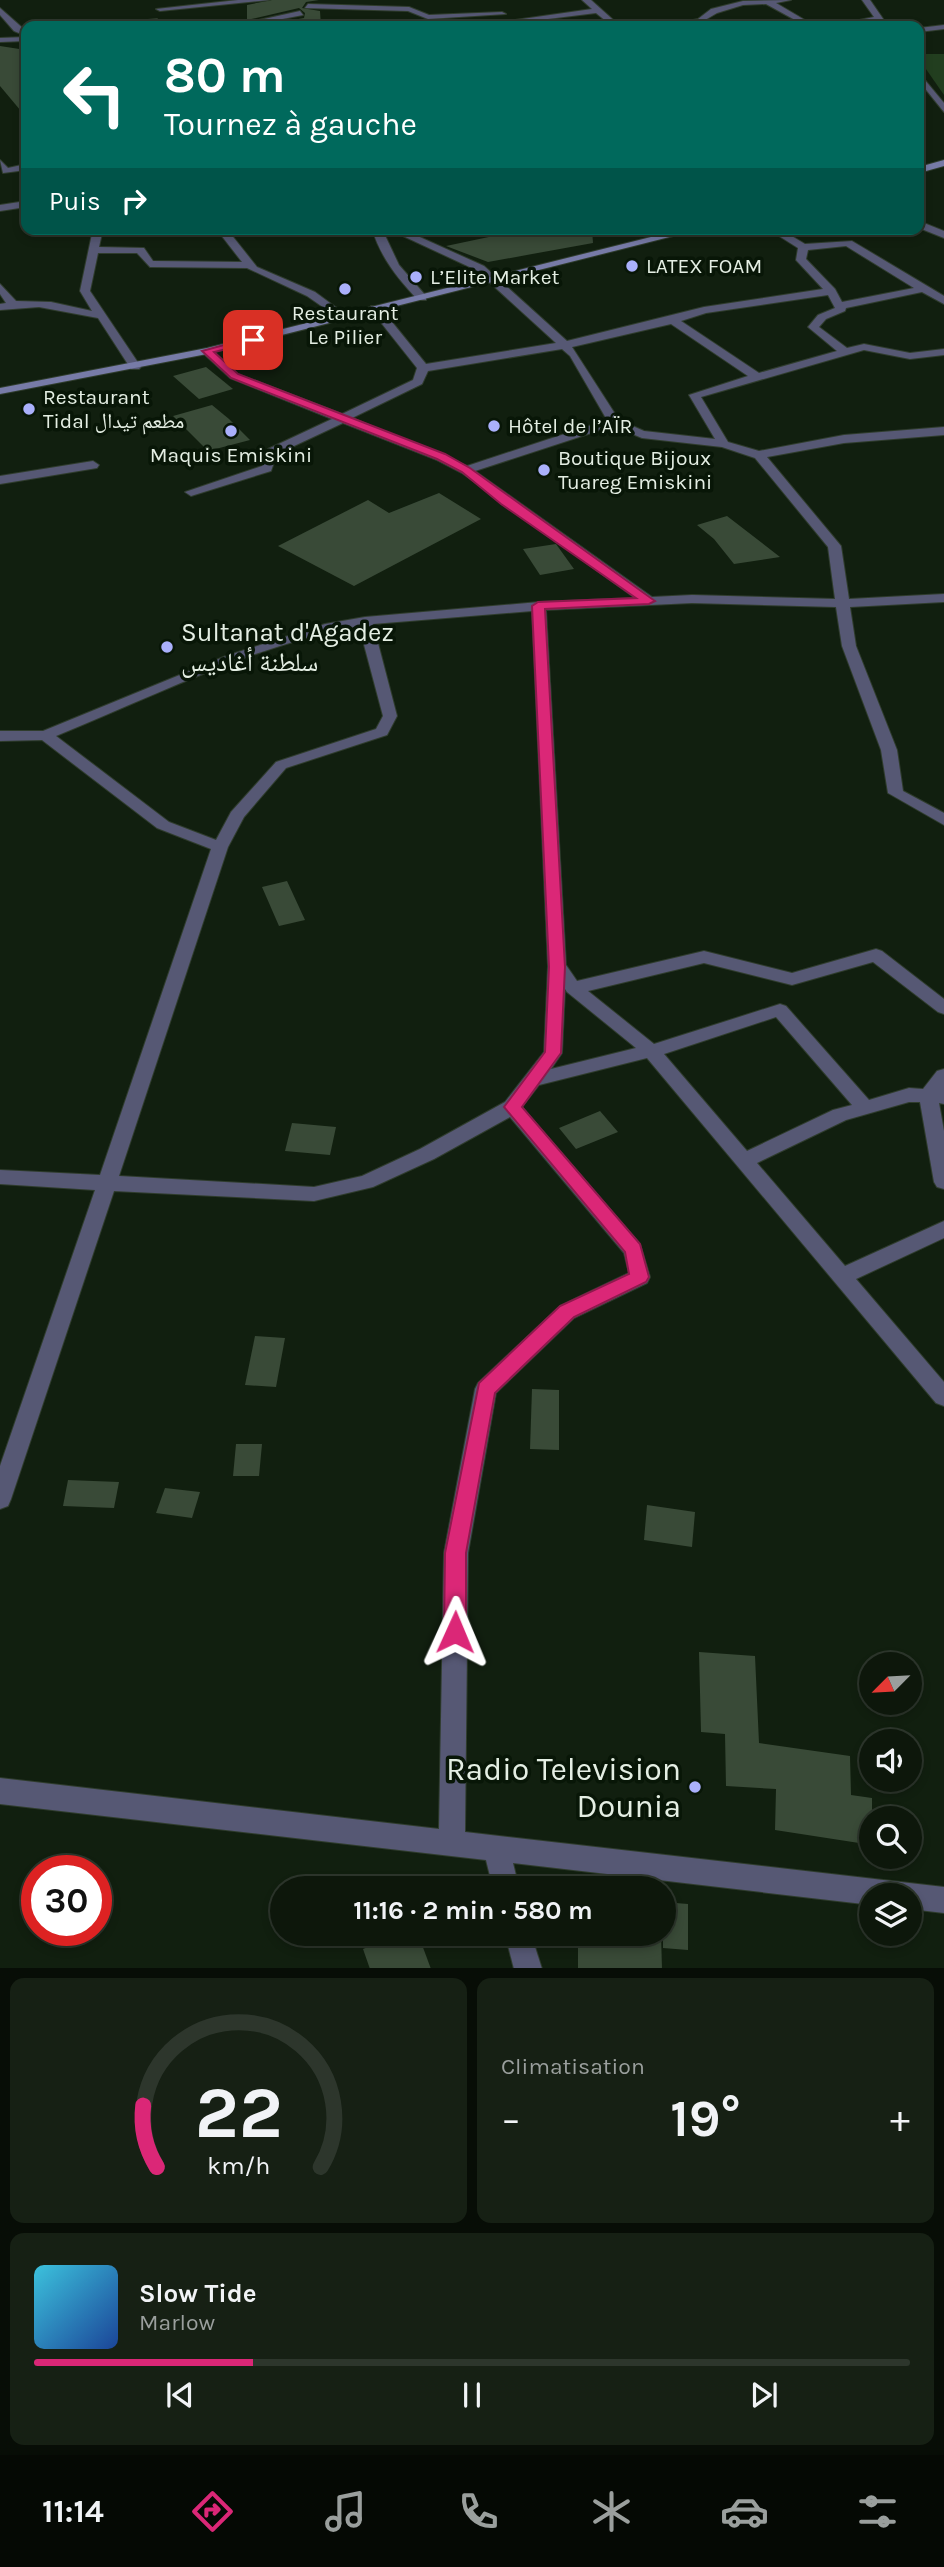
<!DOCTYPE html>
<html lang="fr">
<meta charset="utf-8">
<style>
:root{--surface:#0d170b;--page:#162014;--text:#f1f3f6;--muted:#9a9f9d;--line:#2d362c;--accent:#db2777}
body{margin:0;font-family:Karla,"Noto Naskh Arabic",sans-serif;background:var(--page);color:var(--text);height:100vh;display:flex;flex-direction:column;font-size:26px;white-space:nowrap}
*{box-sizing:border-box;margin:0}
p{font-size:23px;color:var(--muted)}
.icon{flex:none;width:38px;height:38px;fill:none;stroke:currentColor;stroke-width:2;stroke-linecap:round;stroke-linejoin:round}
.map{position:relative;height:1968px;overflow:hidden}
.sheet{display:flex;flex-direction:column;gap:10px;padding:10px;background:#070d06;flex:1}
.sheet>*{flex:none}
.banner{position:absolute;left:21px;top:21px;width:903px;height:214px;border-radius:14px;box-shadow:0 4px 10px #0003,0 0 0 2px var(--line);background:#00695c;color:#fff;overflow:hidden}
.needle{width:46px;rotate:246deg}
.buttons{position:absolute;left:859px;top:1652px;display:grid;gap:14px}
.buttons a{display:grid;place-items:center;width:63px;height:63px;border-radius:50%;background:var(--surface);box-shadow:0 4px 10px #0003,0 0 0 2px var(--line);font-size:35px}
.speed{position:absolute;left:21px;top:1855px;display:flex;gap:14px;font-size:35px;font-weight:700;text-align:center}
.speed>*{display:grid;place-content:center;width:91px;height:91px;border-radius:50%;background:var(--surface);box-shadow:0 4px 10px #0003,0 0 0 2px var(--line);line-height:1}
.speed .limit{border:10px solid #d22;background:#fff;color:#111}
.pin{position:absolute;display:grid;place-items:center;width:60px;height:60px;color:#fff;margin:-30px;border-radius:14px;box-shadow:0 4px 10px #0006}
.me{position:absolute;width:77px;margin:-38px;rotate:1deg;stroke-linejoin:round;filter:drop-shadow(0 0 5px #0008)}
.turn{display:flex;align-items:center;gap:24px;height:147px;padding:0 28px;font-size:32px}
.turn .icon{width:91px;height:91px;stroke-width:2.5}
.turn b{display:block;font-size:49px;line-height:60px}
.then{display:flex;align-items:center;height:66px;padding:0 28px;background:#0003;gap:14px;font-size:26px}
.big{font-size:52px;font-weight:700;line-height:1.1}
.sheet .tile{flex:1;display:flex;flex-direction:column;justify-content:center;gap:10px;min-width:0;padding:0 24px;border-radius:14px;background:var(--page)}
.sheet .dial{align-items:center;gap:0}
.dial svg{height:182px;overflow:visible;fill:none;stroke:var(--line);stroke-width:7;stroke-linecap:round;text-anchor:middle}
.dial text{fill:var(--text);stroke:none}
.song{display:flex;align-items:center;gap:21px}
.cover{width:84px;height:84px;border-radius:10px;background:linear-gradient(135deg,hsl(190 70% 55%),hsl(220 70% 35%))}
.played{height:7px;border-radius:4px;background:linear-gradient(90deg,var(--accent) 25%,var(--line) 25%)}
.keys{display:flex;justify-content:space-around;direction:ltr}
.heat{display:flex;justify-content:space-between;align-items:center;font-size:38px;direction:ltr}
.sheet .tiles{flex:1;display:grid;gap:10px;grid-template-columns:1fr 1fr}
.tile:last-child{grid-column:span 2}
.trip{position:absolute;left:270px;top:1876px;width:406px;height:70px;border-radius:35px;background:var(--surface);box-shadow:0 4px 10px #0003,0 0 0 2px var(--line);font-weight:700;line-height:70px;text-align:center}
.menu{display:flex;height:112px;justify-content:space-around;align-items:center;background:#050904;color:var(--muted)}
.menu .icon{width:49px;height:49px}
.menu .on{color:var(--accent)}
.menu b{font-size:32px;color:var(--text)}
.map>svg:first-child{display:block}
.green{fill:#223e1f}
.building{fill:#394a37}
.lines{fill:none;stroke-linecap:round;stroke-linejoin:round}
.street-casing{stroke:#2f3c2d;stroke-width:2}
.secondary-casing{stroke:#2f3c2d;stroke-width:2}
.street{fill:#565874;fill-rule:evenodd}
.secondary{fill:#777ba7;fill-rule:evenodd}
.route{fill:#db2777;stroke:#8e194d;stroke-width:2}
.poi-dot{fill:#aab0fb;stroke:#081607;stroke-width:2.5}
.labels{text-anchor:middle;stroke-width:7;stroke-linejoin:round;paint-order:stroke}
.far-poi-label{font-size:21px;fill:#e4eee3;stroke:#081607;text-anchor:start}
.poi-label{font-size:26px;fill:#e4eee3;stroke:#081607;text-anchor:start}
.near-poi-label{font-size:32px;fill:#e4eee3;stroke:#081607;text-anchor:end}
</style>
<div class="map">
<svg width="944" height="1969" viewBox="0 0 944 1969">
<rect width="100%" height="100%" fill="#111f0f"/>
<polygon class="green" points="919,54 944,54 944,95 919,59"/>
<g class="building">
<polygon points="272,0 319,0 306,2 302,8 320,11 321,26 259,26 304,18 305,13 299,8 247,20 247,5"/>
<polygon points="0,46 26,50 26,117 0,86"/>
<polygon points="526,229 592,229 593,243 488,262 446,246"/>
<polygon points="206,367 233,389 199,399 173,376"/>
<polygon points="212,405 229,419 250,440 208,451 173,416"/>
<polygon points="439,493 481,519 354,586 278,546 368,500 389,513"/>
<polygon points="727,516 780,557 734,564 714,539 697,525"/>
<polygon points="556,544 574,569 540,575 523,549"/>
<polygon points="287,881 305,920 279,926 262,887"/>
<polygon points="600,1111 618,1132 576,1149 559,1128"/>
<polygon points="292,1123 336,1127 330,1155 285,1151"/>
<polygon points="255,1336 285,1338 276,1387 245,1385"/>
<polygon points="532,1389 559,1390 559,1450 530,1449"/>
<polygon points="236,1444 262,1444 259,1476 233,1476"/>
<polygon points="68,1480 119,1482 114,1508 63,1506"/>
<polygon points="165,1488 200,1492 192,1518 156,1513"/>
<polygon points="647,1505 695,1512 692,1547 644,1540"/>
<polygon points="699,1652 755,1656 759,1743 850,1756 851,1795 872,1798 872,1845 775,1830 776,1789 726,1786 725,1734 701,1732"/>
<polygon points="663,1902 688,1904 688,1950 663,1948"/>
<polygon points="399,1934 418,1934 431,1969 370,1969 363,1949"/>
<polygon points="578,1934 661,1934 662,1969 578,1969"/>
</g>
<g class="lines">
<defs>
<g id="street">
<polygon points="238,0 269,0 160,11 156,9"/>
<polygon points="582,0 591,0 620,26 612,26 596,13 493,26 488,24 592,9"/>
<polygon points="791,0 776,3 815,26 806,26 766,4 743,5 717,13 700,23 664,26 698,19 711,9 743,1"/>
<polygon points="862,0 870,0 888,26 880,26 876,21 830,26 874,17"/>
<polygon points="308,4 409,7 429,15 502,12 506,14 428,19 408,11 305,8"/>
<polygon points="0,8 26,31 26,36 14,31 0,15"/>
<polygon points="300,11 303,15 246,26 232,26"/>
<polygon points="157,19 154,23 107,26 111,24"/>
<polygon points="944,25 944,29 919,32 919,28"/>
<polygon points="26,37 26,41 0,42 0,38"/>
<polygon points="919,73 944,103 944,112 919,81"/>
<polygon points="0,160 8,168 26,164 26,170 3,173"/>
<polygon points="26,201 26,207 0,211 0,205"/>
<polygon points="919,221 944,231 944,238 919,228"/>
<polygon points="93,229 103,229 99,247 144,248 153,261 242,262 221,235 230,233 257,267 315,292 349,317 340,319 307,296 247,268 150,267 137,253 98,253 90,291 141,367 139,369 131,369 98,318 39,307 0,310 0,304 6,303 0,294 0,284 16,301 51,302 92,311 80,291"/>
<path d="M372,229h10l17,36 27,31v4h-8c-20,-21 -37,-42 -46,-71z"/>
<path d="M388,229h14l82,37 83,75 137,-34 119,-18 -27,-29 2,-12 -30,-19h12l25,15 47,-3 92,55v8l-22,-12 -76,16 -1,3 -19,8 -7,8 28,21 17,-4 46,9 34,-4v6l-34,4 -46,-9 -163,47 27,45 31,9 85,-16 100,-8v8l-100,8 -77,14 74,89 8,53 95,-5v8l-94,5 6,39 41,104 6,41 41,22v12l-56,-32 -7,-43 -39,-104 -6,-39 -144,-4 -146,7 20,355 11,16 127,-30 88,22 84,-24 6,2 62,48v15l-6,-2 -65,-50 -81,23 -88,-22 -116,28 66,53 126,-40 6,2 83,94 40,-12 14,1 14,-18 7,-2v35l-5,-1 5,28v58l-7,-2 -3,-5 -14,-80h-11l-63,18 -89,43 88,103 99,-45v17l-88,41 88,103v24l-8,-3 -289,-345 -108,27 -17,22 118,137 10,33 -3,6 -73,35 -78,75 -28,160 -3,279 479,55v26l-34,-4v-14h-38v10l-359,-42 6,25h-26l-7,-28 -486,-56v-26l439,51 5,-276 31,-164 3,-6 82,-77 69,-33 -5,-20 -114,-136 -76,42 -61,28 -59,14 -200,-10 -103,308 -3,7 -8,3v-43l95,-276 -95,-6v-14l100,5 111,-326 -54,-21 -115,-88 -42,1v-10h43l183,-75 99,-32 40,-7 174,-15 96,-4 -173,-125 -25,-13 -94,-37 -66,31 -6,17 -80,25 -6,-4 77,-26 6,-17 64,-30 -102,-41 -27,-25v-4h8l27,25 104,40 71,-34 4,-12 -46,-58v-4h8l47,58 130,-21 -80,-73zM846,246l68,42 -72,14 -7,-13 -29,-30 2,-9zM828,295l7,13 -17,7 -10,12 29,24 -78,22 -78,-52 25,-8zM671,324l77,52 -59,19 26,44 -71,-8 -25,-11 -47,-73zM562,349l8,7 37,64 -140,46 -115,-48 70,-34 6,-13zM613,426l29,12 80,9 33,11 73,89 7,52 -143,-4 -40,2 -177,-126zM532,611l16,355 -4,86 -39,50 -85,47 -58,27 -48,11 -195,-11 109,-329 16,-30 42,-49 101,-33 10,-19 -24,-92zM359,626l24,90 -7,13 -100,33 -45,50 -15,28 -47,-18 -113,-86c98,-40 198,-91 303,-110zM565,989l2,3 69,56 -85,21 11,-16zM776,1017l76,88 -19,5 -86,41 -83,-97z"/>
<polygon points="93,461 99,465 97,468 0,484 0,476"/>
<polygon points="505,1934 531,1934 542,1969 514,1969"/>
</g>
<g id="secondary">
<polygon points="944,160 944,166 919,173 919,167"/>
<polygon points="683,229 701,229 207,354 0,394 0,388 207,348"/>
</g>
</defs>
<use href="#street" class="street-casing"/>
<use href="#secondary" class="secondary-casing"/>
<use href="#street" class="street"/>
<use href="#secondary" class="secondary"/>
</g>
<polygon class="route" points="253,337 256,342 214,352 238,374 445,454 470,468 655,601 649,604 545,609 565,967 561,1053 522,1107 640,1244 649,1277 646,1282 574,1317 495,1393 466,1553 466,1632 463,1639 455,1642 447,1639 444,1632 445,1553 479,1383 560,1306 629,1274 625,1252 504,1107 545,1052 549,967 532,606 538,602 636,598 501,504 462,472 437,459 231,378 202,351"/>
<g class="poi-dot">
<circle cx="632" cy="266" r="7"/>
<circle cx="416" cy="277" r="7"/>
<circle cx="345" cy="289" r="7"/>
<circle cx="29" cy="409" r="7"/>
<circle cx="494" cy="426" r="7"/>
<circle cx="231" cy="431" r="7"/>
<circle cx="544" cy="470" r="7"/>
<circle cx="167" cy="647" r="7"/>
<circle cx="695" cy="1787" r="7"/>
</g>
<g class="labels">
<g class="far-poi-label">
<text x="646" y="273">LATEX FOAM</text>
<text x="430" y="284">L’Elite Market</text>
<text x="345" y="320" text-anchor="middle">Restaurant<tspan x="345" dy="24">Le Pilier</tspan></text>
<text x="43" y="404">Restaurant<tspan x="43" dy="24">Tidal مطعم تيدال</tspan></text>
<text x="508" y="433">Hôtel de l’AÏR</text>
<text x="231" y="462" text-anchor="middle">Maquis Emiskini</text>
<text x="558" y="465">Boutique Bijoux<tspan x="558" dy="24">Tuareg Emiskini</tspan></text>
</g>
<g class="poi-label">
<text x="181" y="641">Sultanat d'Agadez<tspan x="181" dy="30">سلطنة أغاديس</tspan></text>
</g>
<g class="near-poi-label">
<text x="681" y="1780">Radio Television<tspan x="681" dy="37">Dounia</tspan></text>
</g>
</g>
</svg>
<div class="buttons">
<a><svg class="needle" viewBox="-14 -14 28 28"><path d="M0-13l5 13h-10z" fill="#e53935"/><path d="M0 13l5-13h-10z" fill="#9a9f9d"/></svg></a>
<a><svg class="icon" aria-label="sound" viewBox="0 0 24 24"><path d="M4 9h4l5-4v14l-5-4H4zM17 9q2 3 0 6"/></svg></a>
<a><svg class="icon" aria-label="search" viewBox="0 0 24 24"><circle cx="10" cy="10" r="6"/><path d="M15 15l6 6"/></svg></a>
<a><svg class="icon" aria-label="layers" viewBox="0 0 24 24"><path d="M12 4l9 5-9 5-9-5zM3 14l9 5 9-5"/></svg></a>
</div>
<div class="speed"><div class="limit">30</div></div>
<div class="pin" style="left:253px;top:340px;background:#d93025"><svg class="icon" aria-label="arrive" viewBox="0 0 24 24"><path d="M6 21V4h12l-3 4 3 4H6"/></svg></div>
<svg class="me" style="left:455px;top:1632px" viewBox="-20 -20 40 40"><path d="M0-17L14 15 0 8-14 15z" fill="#db2777" stroke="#fff" stroke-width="4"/></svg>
<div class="trip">11:16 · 2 min · 580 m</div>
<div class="banner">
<div class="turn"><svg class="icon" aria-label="left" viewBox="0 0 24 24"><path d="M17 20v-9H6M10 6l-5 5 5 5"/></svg><div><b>80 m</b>Tournez à gauche</div></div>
<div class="then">Puis<svg class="icon" aria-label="right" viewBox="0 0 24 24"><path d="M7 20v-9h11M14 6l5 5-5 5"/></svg></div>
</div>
</div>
<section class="sheet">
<div class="tiles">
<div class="tile dial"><svg viewBox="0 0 100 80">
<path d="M14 69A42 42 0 1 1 86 69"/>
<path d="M14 69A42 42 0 0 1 8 42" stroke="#db2777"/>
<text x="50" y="56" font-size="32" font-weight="700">22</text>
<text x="50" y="72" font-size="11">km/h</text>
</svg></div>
<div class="tile"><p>Climatisation</p>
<div class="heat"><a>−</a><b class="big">19°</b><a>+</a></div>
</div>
<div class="tile">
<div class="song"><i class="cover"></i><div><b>Slow Tide</b><p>Marlow</p></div></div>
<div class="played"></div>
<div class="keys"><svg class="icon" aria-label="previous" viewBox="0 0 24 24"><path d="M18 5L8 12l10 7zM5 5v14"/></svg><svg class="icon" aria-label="pause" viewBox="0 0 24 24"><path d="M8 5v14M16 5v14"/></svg><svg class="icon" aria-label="next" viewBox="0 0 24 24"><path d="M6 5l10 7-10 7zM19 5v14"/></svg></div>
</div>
</div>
</section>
<nav class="menu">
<b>11:14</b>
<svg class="icon on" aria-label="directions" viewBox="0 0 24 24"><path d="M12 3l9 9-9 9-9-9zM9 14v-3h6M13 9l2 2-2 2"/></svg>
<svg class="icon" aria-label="music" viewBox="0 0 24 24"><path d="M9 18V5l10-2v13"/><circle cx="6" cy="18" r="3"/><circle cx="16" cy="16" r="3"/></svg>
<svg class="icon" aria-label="phone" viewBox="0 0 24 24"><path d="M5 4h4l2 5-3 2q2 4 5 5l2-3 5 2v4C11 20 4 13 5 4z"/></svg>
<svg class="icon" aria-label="climate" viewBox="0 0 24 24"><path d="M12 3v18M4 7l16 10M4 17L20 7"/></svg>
<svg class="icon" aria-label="car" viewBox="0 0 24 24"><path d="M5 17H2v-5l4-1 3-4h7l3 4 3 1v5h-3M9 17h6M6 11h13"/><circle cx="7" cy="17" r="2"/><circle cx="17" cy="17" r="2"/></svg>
<svg class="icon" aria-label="filters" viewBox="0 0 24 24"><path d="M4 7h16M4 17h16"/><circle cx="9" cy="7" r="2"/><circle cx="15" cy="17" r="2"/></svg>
</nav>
